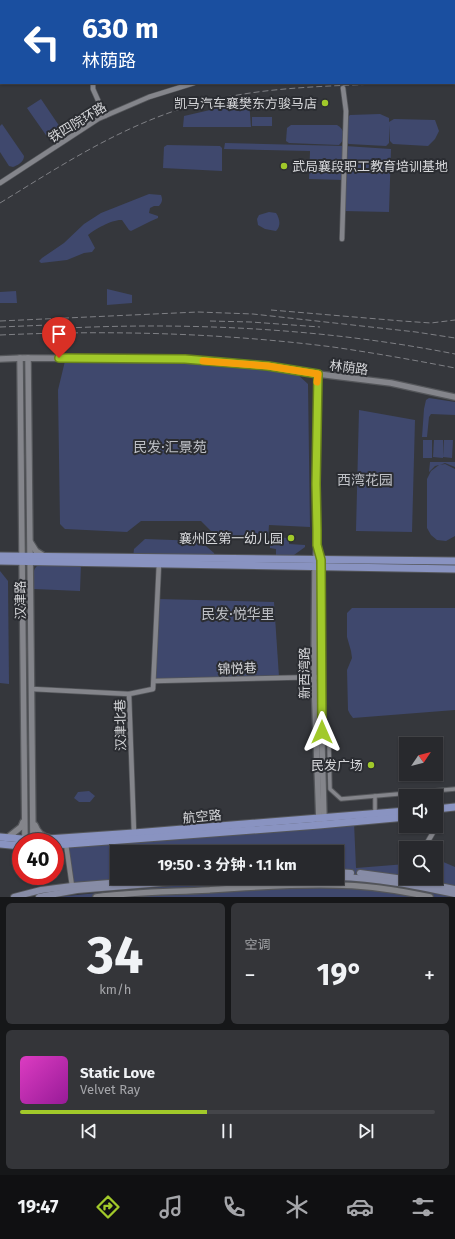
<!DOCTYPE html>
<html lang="zh">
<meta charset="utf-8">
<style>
:root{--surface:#28292d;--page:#343539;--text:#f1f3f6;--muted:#a5a6aa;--line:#444549;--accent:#a1c92a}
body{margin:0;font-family:"Fira Sans","Noto Sans SC",sans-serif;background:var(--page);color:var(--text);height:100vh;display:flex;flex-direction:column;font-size:15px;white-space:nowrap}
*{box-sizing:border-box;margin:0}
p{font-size:13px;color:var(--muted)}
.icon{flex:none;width:22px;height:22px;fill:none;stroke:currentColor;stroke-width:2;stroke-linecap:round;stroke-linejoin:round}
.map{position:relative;height:897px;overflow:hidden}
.panel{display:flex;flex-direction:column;gap:6px;padding:6px;background:#161719;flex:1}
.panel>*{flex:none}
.hud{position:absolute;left:0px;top:0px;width:455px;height:84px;box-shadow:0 1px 3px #0004,0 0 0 1px var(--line);background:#1a4fa0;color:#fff;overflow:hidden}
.needle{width:26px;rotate:55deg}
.buttons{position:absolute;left:399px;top:737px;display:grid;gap:8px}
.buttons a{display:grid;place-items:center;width:44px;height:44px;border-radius:0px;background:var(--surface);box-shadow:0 1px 3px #0004,0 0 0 1px var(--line);font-size:20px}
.speed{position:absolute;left:12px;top:833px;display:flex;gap:8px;font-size:20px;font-weight:700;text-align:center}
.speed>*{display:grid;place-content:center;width:52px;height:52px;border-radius:50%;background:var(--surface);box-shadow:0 1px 3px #0004,0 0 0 1px var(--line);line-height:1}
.speed .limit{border:6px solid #d22;background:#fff;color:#111}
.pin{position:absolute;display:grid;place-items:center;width:34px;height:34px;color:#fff;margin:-41px -17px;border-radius:50% 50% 50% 0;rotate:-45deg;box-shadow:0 0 4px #0007}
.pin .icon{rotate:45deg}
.me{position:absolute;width:44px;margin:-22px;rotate:0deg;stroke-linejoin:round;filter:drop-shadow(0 0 3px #0008)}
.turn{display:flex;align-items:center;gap:14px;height:84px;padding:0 16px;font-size:18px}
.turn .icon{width:52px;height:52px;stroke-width:2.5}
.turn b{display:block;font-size:28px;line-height:34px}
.big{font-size:30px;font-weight:700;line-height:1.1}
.panel .widget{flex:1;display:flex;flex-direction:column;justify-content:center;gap:6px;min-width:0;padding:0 14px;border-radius:6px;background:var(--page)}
.panel .dial{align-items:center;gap:0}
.dial b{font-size:52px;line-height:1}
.song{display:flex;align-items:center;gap:12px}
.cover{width:48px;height:48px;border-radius:6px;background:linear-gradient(135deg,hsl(310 70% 55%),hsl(300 70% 35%))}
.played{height:4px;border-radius:2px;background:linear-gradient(90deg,var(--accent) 45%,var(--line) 45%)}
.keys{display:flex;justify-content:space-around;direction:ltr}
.heat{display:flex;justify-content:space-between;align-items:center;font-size:22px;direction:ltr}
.panel .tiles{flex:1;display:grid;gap:6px;grid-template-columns:1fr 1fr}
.widget:last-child{grid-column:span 2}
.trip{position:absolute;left:110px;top:845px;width:234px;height:40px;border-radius:0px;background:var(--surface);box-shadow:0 1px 3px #0004,0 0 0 1px var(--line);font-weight:700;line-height:40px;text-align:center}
.dock{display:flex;height:64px;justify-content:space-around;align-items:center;background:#101012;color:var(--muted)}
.dock .icon{width:28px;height:28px}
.dock .selected{color:var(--accent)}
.dock b{font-size:18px;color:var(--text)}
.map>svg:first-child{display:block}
.green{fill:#3f486d}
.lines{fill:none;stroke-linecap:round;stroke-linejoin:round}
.pedestrian-casing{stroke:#54565a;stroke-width:5.5}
.minor-casing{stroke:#54565a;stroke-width:6}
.tertiary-casing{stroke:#54565a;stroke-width:8}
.secondary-casing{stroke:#54565a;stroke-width:8}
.primary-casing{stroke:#54565a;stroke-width:9}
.pedestrian{stroke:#84858b;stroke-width:3.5}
.minor{stroke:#84858b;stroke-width:4.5}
.tertiary{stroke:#84858b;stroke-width:5.5}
.secondary{stroke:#878ca6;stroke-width:6}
.primary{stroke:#8993c1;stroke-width:7}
.rail{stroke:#7f8085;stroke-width:1;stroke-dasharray:6 3;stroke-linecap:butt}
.route-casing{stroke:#69831b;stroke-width:10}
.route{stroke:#a1c92a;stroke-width:7}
.slow{stroke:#f59e0b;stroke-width:7}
.poi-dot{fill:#a1c92a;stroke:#2b2d32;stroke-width:1.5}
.labels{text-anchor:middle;stroke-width:4;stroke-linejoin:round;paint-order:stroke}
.poi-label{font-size:13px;fill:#d6d7da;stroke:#2b2d32;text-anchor:end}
.street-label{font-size:13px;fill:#d6d7da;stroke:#2b2d32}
.neighbourhood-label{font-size:14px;fill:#bec0c6;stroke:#2b2d32}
</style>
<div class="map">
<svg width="455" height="897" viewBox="0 0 455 897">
<rect width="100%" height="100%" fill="#35373c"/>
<g class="green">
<polygon points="0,0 62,0 61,1 1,1 1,4"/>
<path d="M41,99l21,31v2c-2,3 -8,8 -13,8l-1,-2 -21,-30z"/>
<polygon points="249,101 251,127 183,127 184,116"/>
<polygon points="380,114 389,118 389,122 394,119 435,120 439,131 435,139 428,146 393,144 390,141 389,125 389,143 386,146 349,144 347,143 348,117 350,115"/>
<rect x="252" y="117" width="20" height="9"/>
<path d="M2,124l22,32c0,6 -6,9 -11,11l-4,-1 -9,-14v-26z"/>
<path d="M291,125h46c8,4 9,14 2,20l-50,-2 -3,-2 1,-13z"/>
<polygon points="225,143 345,146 391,149 389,212 343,211 344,180 309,179 310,151 224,149"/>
<polygon points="167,145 220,146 222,148 222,171 163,168 164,147"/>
<path d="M149,194l12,1c2,5 1,7 -2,11h-5l-4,2 -1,5 9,3v2l-7,3 -20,10 -2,-1 -7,-10c-9,-1 -27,9 -34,15l7,13 -3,4 -8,1 -17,7 -26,3 -2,-2 3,-3 22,-15 20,-19 17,-11z"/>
<path d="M269,212l7,1c4,6 5,13 0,18l-11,-2 -7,-4 -1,-6 2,-4z"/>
<polygon points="107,289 132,295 132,303 107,305"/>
<polygon points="16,291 17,303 0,303 0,292"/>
<polygon points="65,361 179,361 297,374 308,384 310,527 269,525 268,538 216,536 201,521 141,521 127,532 65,529 60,524 58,390"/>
<polygon points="429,398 455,402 455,415 431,414 429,417 427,437 422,437 424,409 426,400"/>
<polygon points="359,410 415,420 412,532 356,531"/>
<rect x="423" y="440" width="9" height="18"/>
<polygon points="434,440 443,440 443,458 433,457"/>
<polygon points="444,440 453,440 452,458 443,457"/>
<polygon points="430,462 455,462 455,467 445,463 440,465 445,464 455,469 455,536 446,541 437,540 431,535 427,528 427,479 431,471 439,465 435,466 429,472"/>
<polygon points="270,537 289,538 289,544 305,545 305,547 294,555 276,555 276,549 270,548"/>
<polygon points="145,539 200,541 214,553 215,558 133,557 134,549"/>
<path d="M41,563l40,1 -1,27 -46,-2c0,-11 -4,-20 7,-26z"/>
<polygon points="0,571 8,581 9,684 0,683"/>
<polygon points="158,599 274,602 279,677 155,680"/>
<polygon points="352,608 455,608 455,710 353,718 350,714 348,710 347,670 352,658 351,651 347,637 347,613"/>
<polygon points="89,791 95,796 90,802 79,802 74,798 78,792"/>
<polygon points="354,822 356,868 406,864 406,878 436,878 436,861 441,861 455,867 455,897 56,897 254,878 337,878 337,852 117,852 117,878 172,878 72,886 66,844"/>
</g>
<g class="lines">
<defs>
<g id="pedestrian">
<polyline points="329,745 330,789 341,799 455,789"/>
<polyline points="375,796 375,813"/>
</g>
<g id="minor">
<polyline points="312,0 312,1"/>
<polyline points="108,1 109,0"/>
<polyline points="204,1 208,0"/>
<polyline points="0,29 1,29"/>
<polyline points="93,83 93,89 105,116"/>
<polyline points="0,183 98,119 149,97 194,83"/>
<polyline points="342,239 346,111 343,88"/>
<polyline points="154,681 321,677"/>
<polyline points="32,689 129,694"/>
<polyline points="134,833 129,694 153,689 159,563"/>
<polyline points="66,844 72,886"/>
<polyline points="424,848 438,824 438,813"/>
</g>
<g id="tertiary">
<polyline points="20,358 25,842"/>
<polyline points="28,358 33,842"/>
<polyline points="0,359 24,358 185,359 268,366 318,374 391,383 455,397"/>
<polyline points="318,374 316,484 317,545 315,566 314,677 319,821"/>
<polyline points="31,543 36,551 44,556"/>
<polyline points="321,563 322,746 324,820"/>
<path d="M35,825c3,8 7,11 15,13"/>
<polyline points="7,838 21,827 23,822"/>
<path d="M96,897c37,-5 74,-5 112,-7 42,-3 83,-6 125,-5 32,0 65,5 97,12"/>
</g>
<g id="secondary">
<polyline points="337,872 351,873"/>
<polyline points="360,873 404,879 455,889"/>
<path d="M337,877c40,1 79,9 118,17"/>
<polyline points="14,897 41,890 72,886 172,878"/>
<polyline points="39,897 77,890 174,882 278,878"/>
</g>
<g id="primary">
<polyline points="0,556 455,561"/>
<polyline points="0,561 455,569"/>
<polyline points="436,809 455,807"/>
<polyline points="0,837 33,840 134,833 406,811"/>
<polyline points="0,844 21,846"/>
<polyline points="55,845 319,825 406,817"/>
</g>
</defs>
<use href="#pedestrian" class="pedestrian-casing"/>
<use href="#minor" class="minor-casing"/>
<use href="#tertiary" class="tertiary-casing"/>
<use href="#secondary" class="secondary-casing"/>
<use href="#primary" class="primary-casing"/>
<use href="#pedestrian" class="pedestrian"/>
<use href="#minor" class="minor"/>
<use href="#tertiary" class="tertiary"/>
<use href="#secondary" class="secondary"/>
<use href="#primary" class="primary"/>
<g class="rail">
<polyline points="454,76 455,76"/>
<path d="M0,203c70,-43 135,-86 217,-104 59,-13 122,-13 183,-16"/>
<polyline points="271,310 402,321 431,323 455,320"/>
<polyline points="0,321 198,312 253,314 416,332 455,338"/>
<polyline points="210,321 251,322 320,327"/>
<polyline points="0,327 72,324"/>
<path d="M67,328c129,-6 261,1 388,26"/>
<path d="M0,335c111,-5 222,-2 333,12 41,6 81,13 122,21"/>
</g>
</g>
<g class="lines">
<defs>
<polyline id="route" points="59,358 185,359 268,366 318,374 316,484 317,530 317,545 321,560 322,732"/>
</defs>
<use href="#route" class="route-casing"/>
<use href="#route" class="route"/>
<polyline class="slow" points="203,361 268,366 318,374 317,382"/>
</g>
<g class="poi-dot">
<circle cx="325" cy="103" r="4"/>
<circle cx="284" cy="166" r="4"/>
<circle cx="291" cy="538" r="4"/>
<circle cx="371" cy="765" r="4"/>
</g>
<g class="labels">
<g class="poi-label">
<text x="317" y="108">凯马汽车襄樊东方骏马店</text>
<text x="292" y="171" text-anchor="start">武局襄段职工教育培训基地</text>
<text x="283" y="543">襄州区第一幼儿园</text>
<text x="363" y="770">民发广场</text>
</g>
<g class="street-label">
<text transform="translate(77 122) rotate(-31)" y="5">铁四院环路</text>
<text transform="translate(349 367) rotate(7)" y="5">林荫路</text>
<text transform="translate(20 600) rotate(-91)" y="5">汉津路</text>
<text transform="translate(237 668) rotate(-2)" y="5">锦悦巷</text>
<text transform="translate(304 673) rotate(-90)" y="5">新西湾路</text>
<text transform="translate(120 725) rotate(-91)" y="5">汉津北巷</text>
<text transform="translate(202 816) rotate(-5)" y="5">航空路</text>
</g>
<g class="neighbourhood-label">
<text x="170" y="452">民发·汇景苑</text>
<text x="365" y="485">西湾花园</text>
<text x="238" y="619">民发·悦华里</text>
</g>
</g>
</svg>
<div class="buttons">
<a><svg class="needle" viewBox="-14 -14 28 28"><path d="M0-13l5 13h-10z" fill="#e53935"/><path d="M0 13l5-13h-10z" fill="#a5a6aa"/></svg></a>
<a><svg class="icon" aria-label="sound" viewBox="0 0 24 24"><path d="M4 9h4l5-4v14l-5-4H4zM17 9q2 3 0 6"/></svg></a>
<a><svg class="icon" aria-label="search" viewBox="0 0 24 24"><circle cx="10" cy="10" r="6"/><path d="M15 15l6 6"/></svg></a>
</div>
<div class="speed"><div class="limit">40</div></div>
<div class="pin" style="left:59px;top:358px;background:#d93025"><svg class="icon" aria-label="arrive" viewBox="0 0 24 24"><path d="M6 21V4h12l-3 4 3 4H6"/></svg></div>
<svg class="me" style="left:322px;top:732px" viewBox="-20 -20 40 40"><path d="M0-17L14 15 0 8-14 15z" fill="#a1c92a" stroke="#fff" stroke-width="4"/></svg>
<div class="trip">19:50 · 3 分钟 · 1.1 km</div>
<div class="hud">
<div class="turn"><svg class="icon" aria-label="left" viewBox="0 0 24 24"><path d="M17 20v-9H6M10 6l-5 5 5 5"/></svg><div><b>630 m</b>林荫路</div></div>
</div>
</div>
<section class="panel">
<div class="tiles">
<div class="widget dial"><b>34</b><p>km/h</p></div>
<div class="widget"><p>空调</p>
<div class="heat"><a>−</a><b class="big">19°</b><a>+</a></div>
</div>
<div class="widget">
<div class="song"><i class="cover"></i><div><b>Static Love</b><p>Velvet Ray</p></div></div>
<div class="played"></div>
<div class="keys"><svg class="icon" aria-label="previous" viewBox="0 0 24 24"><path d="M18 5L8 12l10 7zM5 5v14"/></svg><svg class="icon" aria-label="pause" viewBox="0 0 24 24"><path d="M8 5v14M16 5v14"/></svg><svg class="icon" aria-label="next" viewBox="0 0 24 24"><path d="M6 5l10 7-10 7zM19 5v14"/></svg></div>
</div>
</div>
</section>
<nav class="dock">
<b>19:47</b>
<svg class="icon selected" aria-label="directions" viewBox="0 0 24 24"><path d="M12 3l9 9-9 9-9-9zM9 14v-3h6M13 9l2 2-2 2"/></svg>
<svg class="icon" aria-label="music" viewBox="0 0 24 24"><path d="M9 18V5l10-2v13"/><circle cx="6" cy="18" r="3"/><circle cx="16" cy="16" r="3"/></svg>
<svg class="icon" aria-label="phone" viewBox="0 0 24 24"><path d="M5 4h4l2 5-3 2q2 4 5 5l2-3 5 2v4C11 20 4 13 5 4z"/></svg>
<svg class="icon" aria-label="climate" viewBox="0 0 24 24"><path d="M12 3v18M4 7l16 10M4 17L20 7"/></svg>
<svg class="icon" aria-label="car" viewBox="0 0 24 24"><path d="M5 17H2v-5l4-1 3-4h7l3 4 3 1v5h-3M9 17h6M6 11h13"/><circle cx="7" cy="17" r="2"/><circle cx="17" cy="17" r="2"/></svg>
<svg class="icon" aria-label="filters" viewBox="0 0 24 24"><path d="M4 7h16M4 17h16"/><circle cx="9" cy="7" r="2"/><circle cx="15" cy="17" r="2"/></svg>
</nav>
